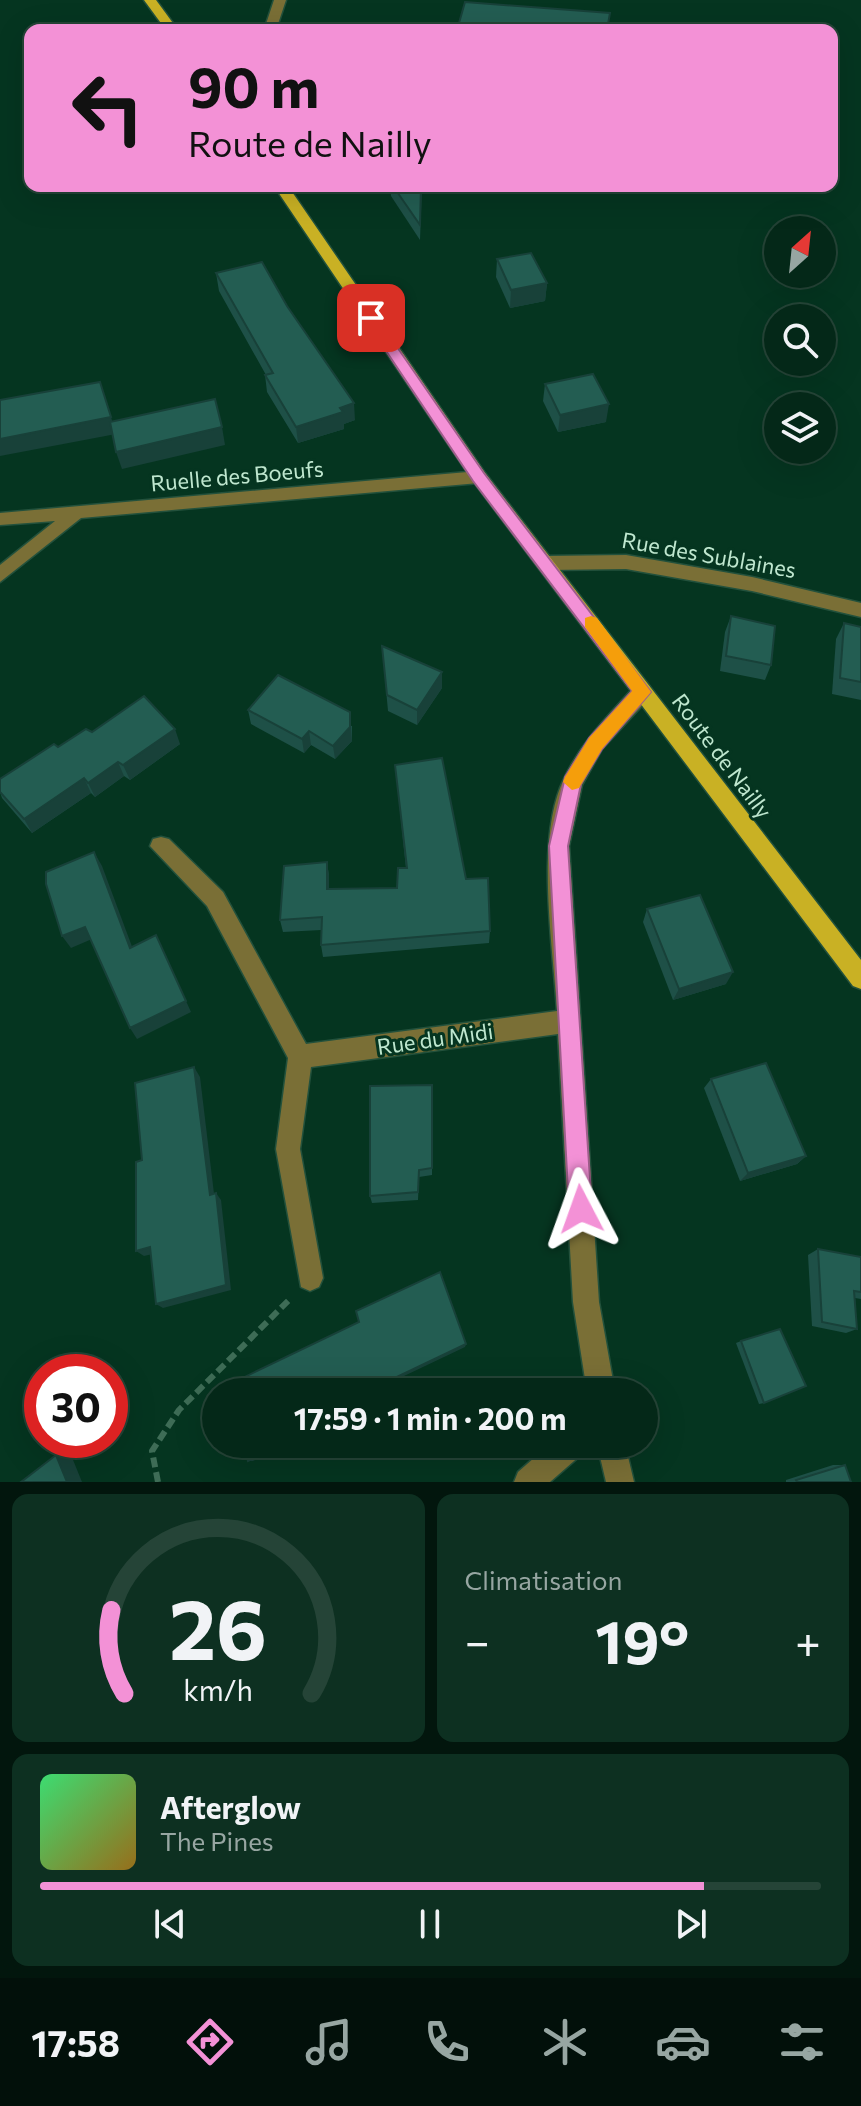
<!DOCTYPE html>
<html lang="fr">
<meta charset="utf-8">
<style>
:root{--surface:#042818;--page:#0d3021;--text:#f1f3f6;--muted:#97a6a2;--line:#254437;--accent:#f391d6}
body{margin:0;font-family:Commissioner,sans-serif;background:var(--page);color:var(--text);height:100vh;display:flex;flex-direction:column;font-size:30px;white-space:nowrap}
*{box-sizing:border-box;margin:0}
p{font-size:26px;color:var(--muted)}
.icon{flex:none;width:44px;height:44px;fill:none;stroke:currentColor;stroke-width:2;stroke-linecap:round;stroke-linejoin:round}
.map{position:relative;height:1482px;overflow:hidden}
.drawer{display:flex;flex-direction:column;gap:12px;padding:12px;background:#02160d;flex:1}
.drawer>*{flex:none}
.banner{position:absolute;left:24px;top:24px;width:814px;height:168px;border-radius:16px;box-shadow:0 8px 32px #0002,0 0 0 2px var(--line);background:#f391d6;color:#111;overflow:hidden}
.needle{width:52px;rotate:27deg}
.controls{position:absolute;left:764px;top:216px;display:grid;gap:16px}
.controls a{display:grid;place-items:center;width:72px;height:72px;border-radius:50%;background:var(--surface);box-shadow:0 8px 32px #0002,0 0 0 2px var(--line);font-size:40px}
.speed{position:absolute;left:24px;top:1354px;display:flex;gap:16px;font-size:40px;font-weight:700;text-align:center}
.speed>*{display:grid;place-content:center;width:104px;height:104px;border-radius:50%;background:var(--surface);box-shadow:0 8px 32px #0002,0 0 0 2px var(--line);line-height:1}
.speed .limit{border:12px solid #d22;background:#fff;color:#111}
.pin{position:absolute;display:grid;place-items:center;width:68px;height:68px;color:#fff;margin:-34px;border-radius:16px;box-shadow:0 4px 12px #0006}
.me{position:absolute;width:88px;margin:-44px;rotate:356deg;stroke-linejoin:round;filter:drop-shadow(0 0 6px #0008)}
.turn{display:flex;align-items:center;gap:28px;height:168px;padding:0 32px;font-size:36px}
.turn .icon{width:104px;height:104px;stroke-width:2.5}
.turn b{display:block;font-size:56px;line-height:68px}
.big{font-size:60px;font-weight:700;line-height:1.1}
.drawer .tile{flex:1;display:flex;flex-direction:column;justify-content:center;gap:12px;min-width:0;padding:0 28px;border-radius:16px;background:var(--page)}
.drawer .dial{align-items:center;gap:0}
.dial svg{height:208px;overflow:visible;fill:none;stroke:var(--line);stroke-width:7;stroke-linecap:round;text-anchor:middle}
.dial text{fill:var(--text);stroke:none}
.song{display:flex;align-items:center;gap:24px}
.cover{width:96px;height:96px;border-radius:12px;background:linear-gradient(135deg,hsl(140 70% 55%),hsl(40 70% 35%))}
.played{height:8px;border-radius:4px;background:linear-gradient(90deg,var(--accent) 85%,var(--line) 85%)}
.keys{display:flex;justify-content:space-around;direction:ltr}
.heat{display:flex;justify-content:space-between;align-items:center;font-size:44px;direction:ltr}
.drawer .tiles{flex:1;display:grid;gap:12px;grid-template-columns:1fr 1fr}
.tile:last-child{grid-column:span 2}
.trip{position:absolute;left:202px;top:1378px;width:456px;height:80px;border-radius:40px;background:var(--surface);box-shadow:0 8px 32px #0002,0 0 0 2px var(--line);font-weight:700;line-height:80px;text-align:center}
.dock{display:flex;height:128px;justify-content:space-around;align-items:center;background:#02100a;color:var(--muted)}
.dock .icon{width:56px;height:56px}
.dock .selected{color:var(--accent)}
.dock b{font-size:36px;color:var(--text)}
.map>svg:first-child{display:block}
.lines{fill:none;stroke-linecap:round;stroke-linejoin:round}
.minor-casing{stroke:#23513c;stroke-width:3}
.major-casing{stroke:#23513c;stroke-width:3}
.path{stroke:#3e6c56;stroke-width:6;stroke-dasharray:10 5;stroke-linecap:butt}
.minor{fill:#7a6f36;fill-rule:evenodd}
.major{fill:#c9b124;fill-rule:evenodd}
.wall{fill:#1e5047}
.shaded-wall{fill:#184139}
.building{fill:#235d52;stroke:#184139;stroke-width:2}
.route{fill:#f391d6;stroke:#9e5e8b;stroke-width:2}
.slow{fill:#f59e0b}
.labels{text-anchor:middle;stroke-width:6;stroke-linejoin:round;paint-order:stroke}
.street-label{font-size:22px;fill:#bfe7cf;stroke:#053520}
</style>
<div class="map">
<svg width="861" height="1482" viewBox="0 0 861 1482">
<rect width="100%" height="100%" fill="#053520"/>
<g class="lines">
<defs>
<g id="minor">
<polygon points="274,0 286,0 276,30 264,30"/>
<polygon points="479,471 487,477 479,483 81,518 0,582 0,565 55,521 0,525 0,513"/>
<polygon points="626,555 752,577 861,603 861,617 752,591 626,569 547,570 538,563 547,556"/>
<path d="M642,684l7,2 3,6 -3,6 -47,51 -20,36 -13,61 30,456 16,90h-28l-14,-90 -15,-268 -247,33 -11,82 23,129 -4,9 -9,4 -9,-4 -25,-138 12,-91 -81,-152 -57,-60 3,-7 8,-2 8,2 54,53 83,152 251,-33c-4,-66 -22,-173 7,-232 17,-37 44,-63 71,-93z"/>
<polygon points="550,1444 586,1444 582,1454 550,1482 514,1482 518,1472"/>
<polygon points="597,1444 625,1444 634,1482 606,1482"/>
</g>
<g id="major">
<polygon points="144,0 156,0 178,30 166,30"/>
<polygon points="274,186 288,186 485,473 861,960 861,989 853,986 473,481"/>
</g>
</defs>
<use href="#minor" class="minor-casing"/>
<use href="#major" class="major-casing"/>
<polyline class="path" points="158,1482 152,1451 179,1410 290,1299"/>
<use href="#minor" class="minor"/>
<use href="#major" class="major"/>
</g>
<g class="wall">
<polygon points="390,186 422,186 420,240 391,196"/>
<polygon points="497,259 547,283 545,301 510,308 496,277"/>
<polygon points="216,273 287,306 355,420 344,424 344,429 298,443 267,392 265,375 266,375 219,291"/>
<polygon points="545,384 606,422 558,432 543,401"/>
<polygon points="731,616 771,665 765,680 720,671 725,632"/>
<polygon points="844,623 861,627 861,700 832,694 836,639"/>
<polygon points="382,646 442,688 417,725 388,711"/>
<polygon points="248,710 352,726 352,741 335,759 311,745 304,753 251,724"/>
<polygon points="92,732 180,744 130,780 124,776 95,797 91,793 32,833 2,798 0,792 58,747"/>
<polygon points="395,765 466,879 490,931 489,943 323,957 321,945 321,930 283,932 280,920 327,862 329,876 329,889 397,888 406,868"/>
<polygon points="647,909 726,984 673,1000 643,922"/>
<polygon points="711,1079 806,1156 797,1164 740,1181 704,1088"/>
<polygon points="432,1085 432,1175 419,1177 418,1200 372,1203 370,1196"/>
<polygon points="818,1249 861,1257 861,1299 855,1298 857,1329 846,1333 812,1326 808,1255"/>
<polygon points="741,1341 764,1403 759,1404 736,1343"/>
<polygon points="833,1465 845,1465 851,1482 786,1482 786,1480"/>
</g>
<g class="shaded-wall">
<polygon points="547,283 545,301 510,308 511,290"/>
<polygon points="354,403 355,420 344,424 344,429 298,443 296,427 340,408"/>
<polygon points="609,404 606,422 558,432 560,415"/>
<polygon points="111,417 116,434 0,456 0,439"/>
<polygon points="222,427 225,445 122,469 116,452"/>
<polygon points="442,672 442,688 417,725 417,710"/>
<polygon points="350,712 352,741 335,759 333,746"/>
<polygon points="175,729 180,744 130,780 123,765"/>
<polygon points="309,731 311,745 304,753 302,739"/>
<polygon points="118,762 124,776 95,797 88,783"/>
<polygon points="84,778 91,793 32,833 24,819"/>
<polygon points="94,852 102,866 137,960 130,948"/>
<polygon points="327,862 329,876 329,902 327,889"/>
<polygon points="85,927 92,939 71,948 62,936"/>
<polygon points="156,935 191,1012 137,1039 130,1028"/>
<polygon points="733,972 726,984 673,1000 679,989"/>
<polygon points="194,1067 200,1077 215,1202 210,1195"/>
<polygon points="806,1156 797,1164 740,1181 748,1173"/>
<polygon points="216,1193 221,1200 231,1290 163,1308 156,1304"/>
<polygon points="150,1247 157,1253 144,1256 136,1251"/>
<polygon points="466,1344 465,1347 383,1386 382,1384"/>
<polygon points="282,1444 288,1444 253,1461 248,1461"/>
<polygon points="56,1455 71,1455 82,1482 67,1482"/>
</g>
<g class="building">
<polygon points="465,2 610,13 607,30 457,30"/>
<polygon points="393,186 421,186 420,225"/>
<polygon points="531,253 547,283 511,290 497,259"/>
<polygon points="262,262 287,306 354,403 340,408 343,412 296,427 265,375 273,373 216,273"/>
<polygon points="593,374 609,404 560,415 545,384"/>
<polygon points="100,382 111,417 0,439 0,400"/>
<polygon points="215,399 222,427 116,452 110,422"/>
<polygon points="731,616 775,626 771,665 726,656"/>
<polygon points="844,623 861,627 861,682 840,678"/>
<polygon points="382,646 442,672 417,710 387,695"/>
<polygon points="278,675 350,712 350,727 333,746 309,731 302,739 248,710"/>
<polygon points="144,696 175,729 123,765 118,762 88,783 84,778 24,819 0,792 0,779 54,744 58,747 86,729 92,732"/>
<polygon points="442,758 466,879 488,878 490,931 321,945 322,917 280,920 284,866 327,862 327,889 397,888 398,868 407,868 395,765"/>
<polygon points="94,852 130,948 156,935 186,1001 130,1028 85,927 62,936 46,884 46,872"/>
<polygon points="700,895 733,972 679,989 647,909"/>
<polygon points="766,1063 806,1156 748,1173 711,1079"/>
<polygon points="194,1067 210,1195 216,1193 226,1285 156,1304 150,1247 136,1251 136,1162 142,1160 135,1083"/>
<polygon points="432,1085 432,1168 419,1170 418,1192 370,1196 370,1086"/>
<polygon points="818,1249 861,1257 861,1292 854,1291 857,1329 822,1322"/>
<polygon points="440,1272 466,1344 382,1384 385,1392 232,1392 230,1384 359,1322 356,1311"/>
<polygon points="780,1329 806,1386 764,1403 741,1341"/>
<polygon points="244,1444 282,1444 248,1461"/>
<polygon points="56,1455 67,1482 21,1482"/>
<polygon points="845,1465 851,1482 797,1482 796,1480"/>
</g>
<polygon class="route" points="371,314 375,315 484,473 651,692 602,749 581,784 568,846 592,1209 589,1217 581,1220 572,1217 569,1209 549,846 565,777 589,738 632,691 473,481 364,318"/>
<polygon class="slow" points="591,616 597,618 651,692 602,749 579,788 572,790 563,782 565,777 589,738 632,691 585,627 585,618"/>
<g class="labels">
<g class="street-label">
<text transform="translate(237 476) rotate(-5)" y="8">Ruelle des Boeufs</text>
<text transform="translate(709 555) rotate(10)" y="8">Rue des Sublaines</text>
<text transform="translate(722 756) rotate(53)" y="8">Route de Nailly</text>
<text transform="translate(435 1039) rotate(-8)" y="8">Rue du Midi</text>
</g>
</g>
</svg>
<div class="controls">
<a><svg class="needle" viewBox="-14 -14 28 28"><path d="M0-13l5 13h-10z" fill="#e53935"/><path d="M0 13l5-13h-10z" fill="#97a6a2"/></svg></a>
<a><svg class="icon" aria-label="search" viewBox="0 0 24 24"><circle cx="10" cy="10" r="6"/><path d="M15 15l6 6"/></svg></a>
<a><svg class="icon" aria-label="layers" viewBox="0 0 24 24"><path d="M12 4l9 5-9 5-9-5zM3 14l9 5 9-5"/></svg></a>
</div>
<div class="speed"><div class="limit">30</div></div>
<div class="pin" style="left:371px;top:318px;background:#d93025"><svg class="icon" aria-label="arrive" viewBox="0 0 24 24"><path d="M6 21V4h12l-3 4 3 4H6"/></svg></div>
<svg class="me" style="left:581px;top:1209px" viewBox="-20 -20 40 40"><path d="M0-17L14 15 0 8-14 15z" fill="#f391d6" stroke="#fff" stroke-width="4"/></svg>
<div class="trip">17:59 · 1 min · 200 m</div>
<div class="banner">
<div class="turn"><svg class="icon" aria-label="left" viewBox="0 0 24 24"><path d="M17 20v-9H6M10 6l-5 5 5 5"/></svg><div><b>90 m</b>Route de Nailly</div></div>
</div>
</div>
<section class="drawer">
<div class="tiles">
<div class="tile dial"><svg viewBox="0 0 100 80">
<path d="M14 69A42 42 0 1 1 86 69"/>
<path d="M14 69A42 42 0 0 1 9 37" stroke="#f391d6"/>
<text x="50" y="56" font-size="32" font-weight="700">26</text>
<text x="50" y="72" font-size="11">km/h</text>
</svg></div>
<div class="tile"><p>Climatisation</p>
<div class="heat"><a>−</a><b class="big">19°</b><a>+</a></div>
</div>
<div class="tile">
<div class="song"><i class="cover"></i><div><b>Afterglow</b><p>The Pines</p></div></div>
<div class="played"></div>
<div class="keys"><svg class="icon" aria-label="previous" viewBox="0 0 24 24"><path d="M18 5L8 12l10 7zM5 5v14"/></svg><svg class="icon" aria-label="pause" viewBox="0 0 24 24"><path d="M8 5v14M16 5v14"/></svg><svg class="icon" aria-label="next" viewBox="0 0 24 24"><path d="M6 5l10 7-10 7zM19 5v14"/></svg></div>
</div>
</div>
</section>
<nav class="dock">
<b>17:58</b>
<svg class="icon selected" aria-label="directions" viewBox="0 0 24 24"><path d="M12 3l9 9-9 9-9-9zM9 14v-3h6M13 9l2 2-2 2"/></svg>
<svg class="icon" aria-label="music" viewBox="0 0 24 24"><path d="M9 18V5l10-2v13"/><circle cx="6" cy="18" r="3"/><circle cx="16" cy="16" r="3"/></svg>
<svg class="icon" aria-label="phone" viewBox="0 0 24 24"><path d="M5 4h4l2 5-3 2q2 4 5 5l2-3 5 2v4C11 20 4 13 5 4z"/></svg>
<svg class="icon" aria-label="climate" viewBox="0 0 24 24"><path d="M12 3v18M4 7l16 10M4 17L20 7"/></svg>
<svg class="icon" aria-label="car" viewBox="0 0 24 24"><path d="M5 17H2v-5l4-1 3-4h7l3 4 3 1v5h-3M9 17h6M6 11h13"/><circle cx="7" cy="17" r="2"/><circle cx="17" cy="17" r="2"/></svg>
<svg class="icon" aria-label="filters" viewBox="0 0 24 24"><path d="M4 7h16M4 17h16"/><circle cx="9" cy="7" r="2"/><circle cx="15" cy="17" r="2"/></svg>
</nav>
